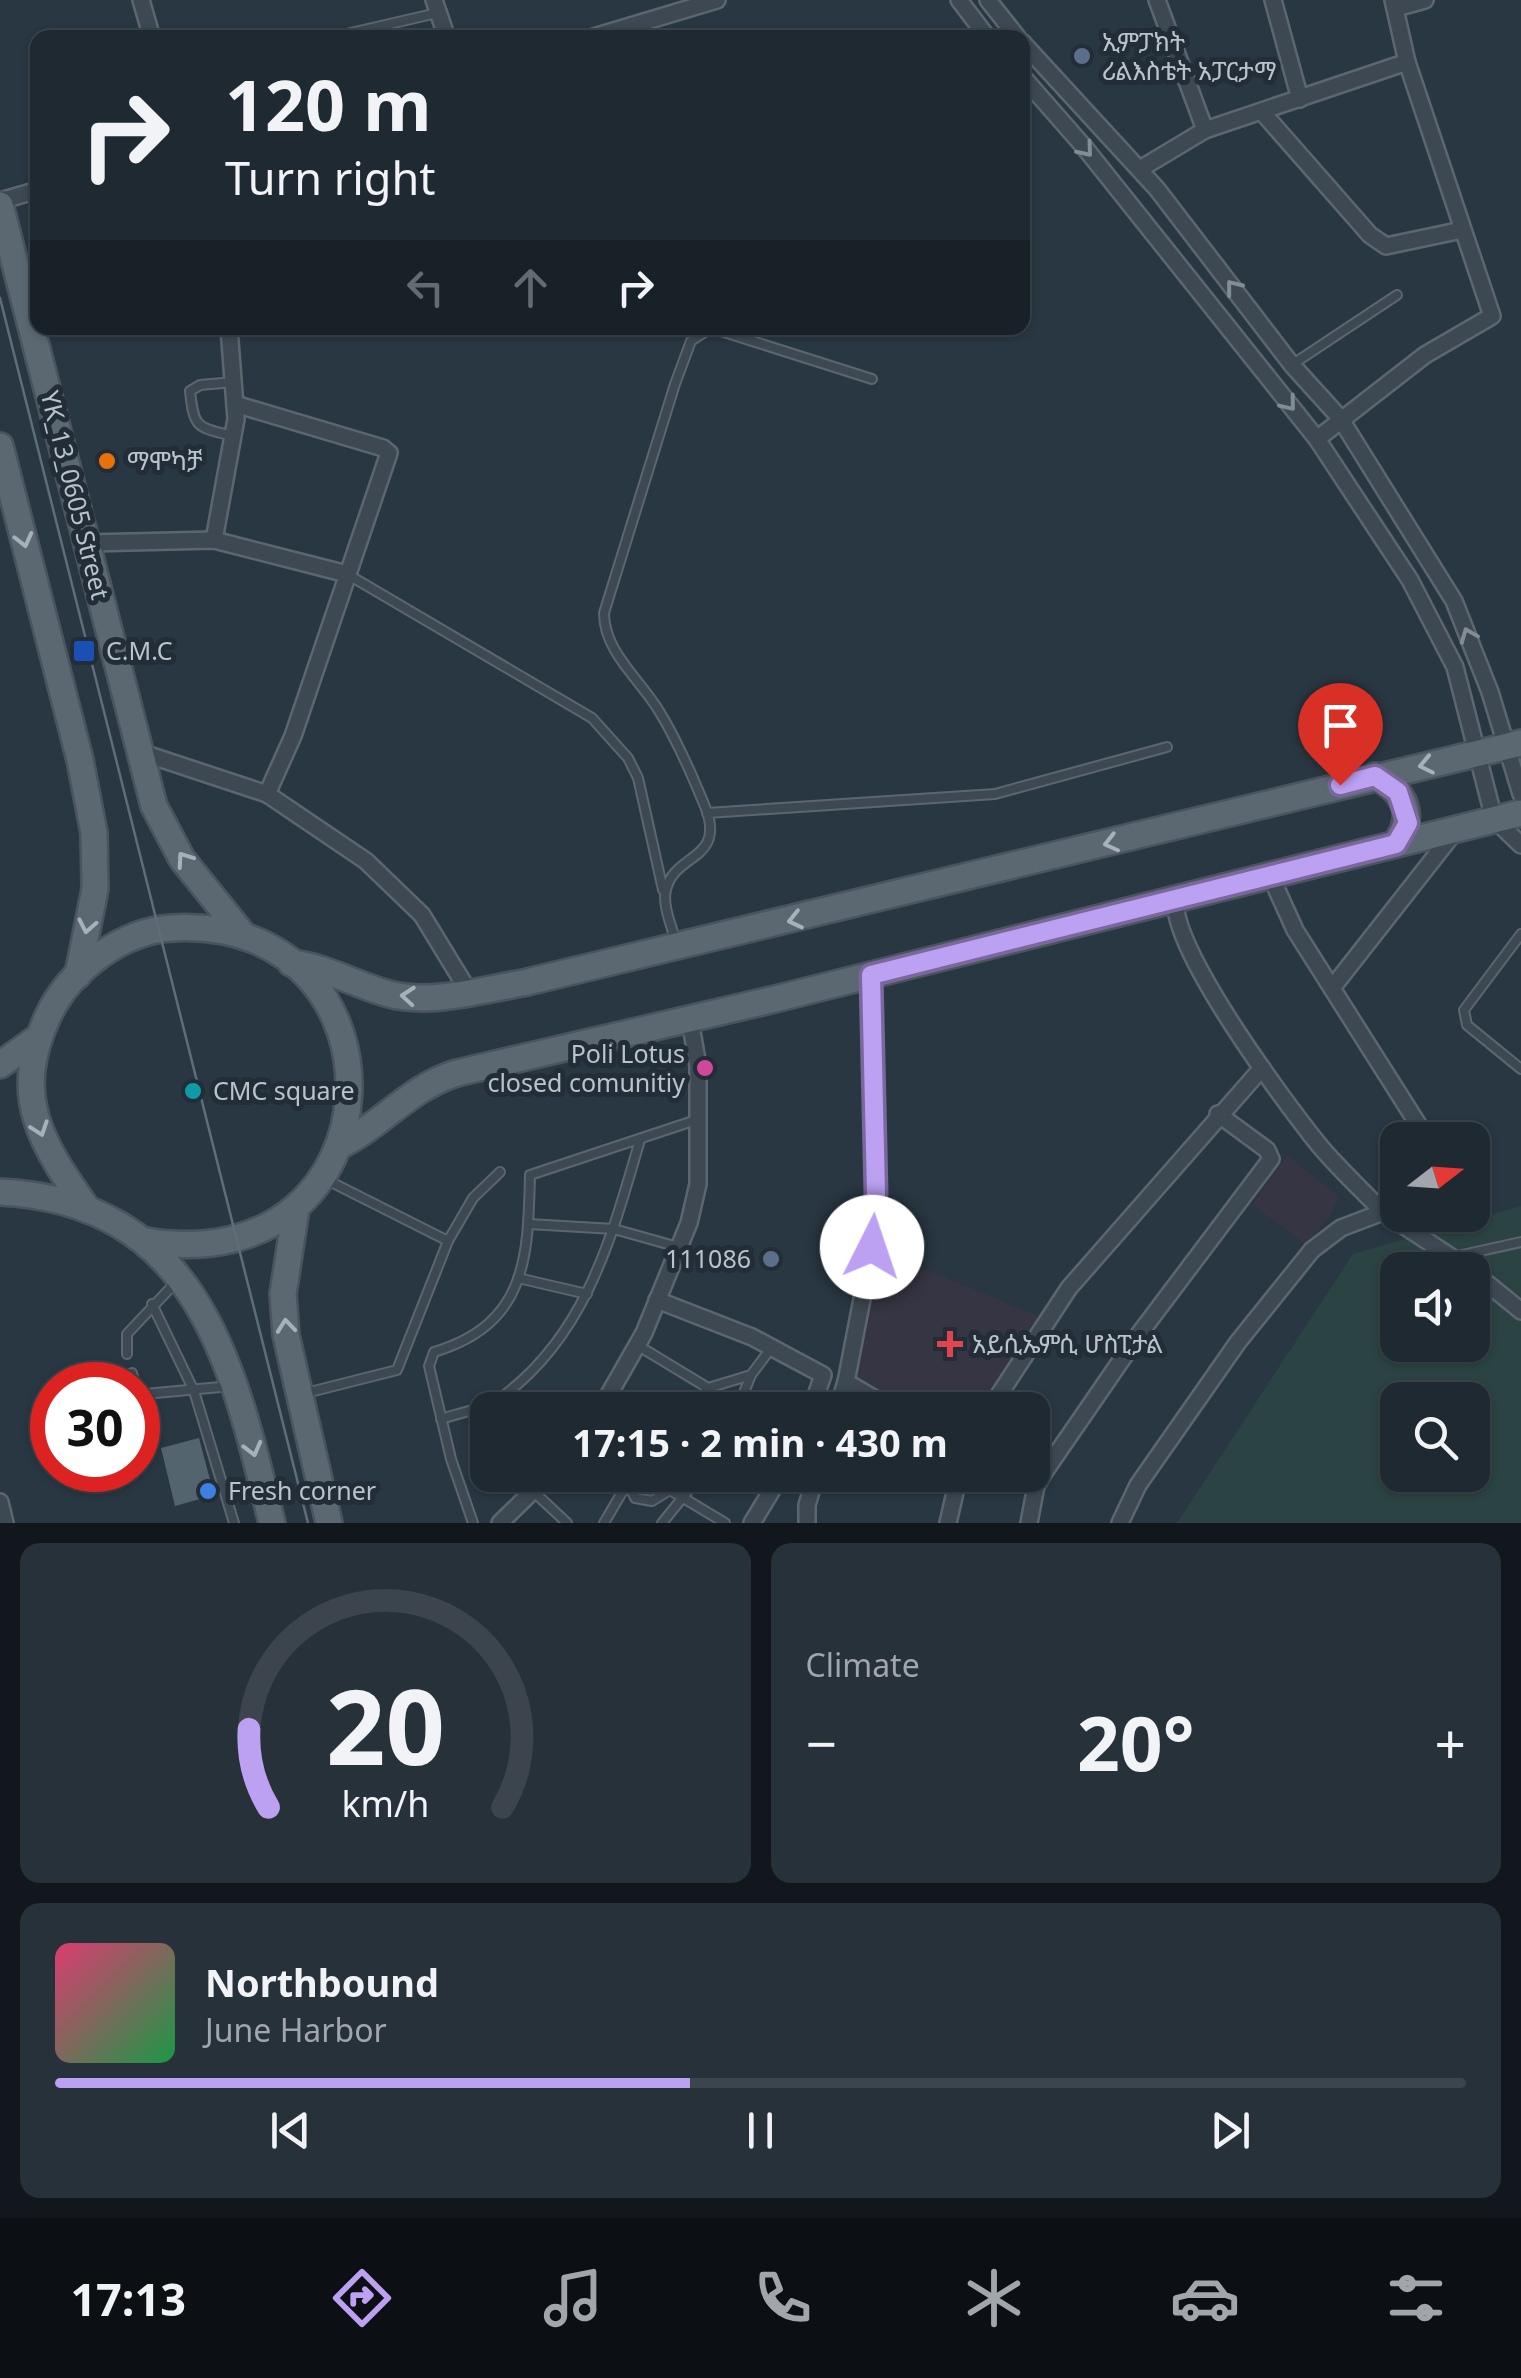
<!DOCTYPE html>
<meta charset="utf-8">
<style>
:root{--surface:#1f2932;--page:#27313a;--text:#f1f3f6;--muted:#a1a6ac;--line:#3c454d;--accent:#bca0f2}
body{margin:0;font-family:"Noto Sans","Noto Sans Ethiopic",sans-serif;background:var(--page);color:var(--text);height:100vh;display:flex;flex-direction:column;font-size:38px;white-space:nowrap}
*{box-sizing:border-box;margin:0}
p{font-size:32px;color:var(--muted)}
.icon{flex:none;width:55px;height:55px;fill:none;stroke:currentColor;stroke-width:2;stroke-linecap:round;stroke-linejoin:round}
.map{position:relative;height:1523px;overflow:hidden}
.panel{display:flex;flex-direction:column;gap:20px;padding:20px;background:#11171c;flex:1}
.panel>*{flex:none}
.guide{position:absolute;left:30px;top:30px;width:1000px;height:305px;border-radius:20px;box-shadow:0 2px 8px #0004,0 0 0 2px var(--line);background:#1f2932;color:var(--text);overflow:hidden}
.needle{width:65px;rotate:73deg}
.tools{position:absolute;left:1380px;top:1122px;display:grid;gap:20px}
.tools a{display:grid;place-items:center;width:110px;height:110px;border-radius:20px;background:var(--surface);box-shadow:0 2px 8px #0004,0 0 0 2px var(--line);font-size:50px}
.speed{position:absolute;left:30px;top:1362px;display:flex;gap:20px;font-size:50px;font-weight:700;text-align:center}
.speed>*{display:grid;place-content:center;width:130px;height:130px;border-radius:50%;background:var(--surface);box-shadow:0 2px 8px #0004,0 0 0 2px var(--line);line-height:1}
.speed .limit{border:15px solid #d22;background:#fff;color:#111}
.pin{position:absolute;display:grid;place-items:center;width:85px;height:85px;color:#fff;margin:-102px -42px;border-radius:50% 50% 50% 0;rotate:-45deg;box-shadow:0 0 10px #0007}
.pin .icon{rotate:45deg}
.me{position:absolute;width:110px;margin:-55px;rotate:4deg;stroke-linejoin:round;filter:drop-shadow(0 0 8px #0008)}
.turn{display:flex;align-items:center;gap:35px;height:210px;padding:0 30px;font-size:45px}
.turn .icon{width:130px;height:130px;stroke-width:2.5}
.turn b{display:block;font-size:70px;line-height:85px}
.lanes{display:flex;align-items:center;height:95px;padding:0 30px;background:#0003;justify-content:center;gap:50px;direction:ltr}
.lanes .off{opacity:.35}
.big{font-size:75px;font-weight:700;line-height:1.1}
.panel .tile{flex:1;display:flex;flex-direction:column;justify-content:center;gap:15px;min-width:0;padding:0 35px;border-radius:20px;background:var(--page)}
.panel .dial{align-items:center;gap:0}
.dial svg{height:260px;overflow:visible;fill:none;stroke:var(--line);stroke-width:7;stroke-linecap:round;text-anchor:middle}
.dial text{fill:var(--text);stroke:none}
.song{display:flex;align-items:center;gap:30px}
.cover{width:120px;height:120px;border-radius:15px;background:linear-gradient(135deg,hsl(340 70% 55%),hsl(140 70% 35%))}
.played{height:10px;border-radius:5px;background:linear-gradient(90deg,var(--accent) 45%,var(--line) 45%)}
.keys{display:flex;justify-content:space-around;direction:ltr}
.heat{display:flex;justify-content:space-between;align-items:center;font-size:55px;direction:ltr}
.panel .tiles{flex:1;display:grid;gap:20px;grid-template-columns:1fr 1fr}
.tile:last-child{grid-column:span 2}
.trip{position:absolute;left:470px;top:1392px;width:580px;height:100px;border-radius:20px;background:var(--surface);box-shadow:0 2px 8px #0004,0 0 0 2px var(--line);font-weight:700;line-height:100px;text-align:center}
.dock{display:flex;height:160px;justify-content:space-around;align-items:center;background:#0c1014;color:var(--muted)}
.dock .icon{width:70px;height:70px}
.dock .on{color:var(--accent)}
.dock b{font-size:45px;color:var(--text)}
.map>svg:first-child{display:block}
.medical{fill:#353543}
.green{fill:#2b4342;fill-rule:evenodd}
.building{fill:#54646f}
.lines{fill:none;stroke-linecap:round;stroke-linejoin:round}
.lane-casing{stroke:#5b666f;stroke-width:12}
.street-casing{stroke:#5b666f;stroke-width:20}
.primary-casing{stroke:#4a545e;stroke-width:30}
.lane{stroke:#3d4852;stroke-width:8}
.street{stroke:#3d4852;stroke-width:15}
.primary{stroke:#5b6871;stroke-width:25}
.tram{stroke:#5f6d78;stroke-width:2.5}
.oneway{stroke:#828c95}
.oneway2{stroke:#a7b1ba}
.route-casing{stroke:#7a689d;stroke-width:25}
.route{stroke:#bca0f2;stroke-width:18}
.service-dot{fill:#5c6f8a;stroke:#222d37;stroke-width:4}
.food-dot{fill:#e8710a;stroke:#222d37;stroke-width:4}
.transit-dot{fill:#1a4fb4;stroke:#222d37;stroke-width:4}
.hotel-dot{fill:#d1479c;stroke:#222d37;stroke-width:4}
.culture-dot{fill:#0f9aa8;stroke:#222d37;stroke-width:4}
.health-dot{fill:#e0444e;stroke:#222d37;stroke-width:4}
.shop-dot{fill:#3f7fe0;stroke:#222d37;stroke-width:4}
.labels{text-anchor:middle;stroke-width:10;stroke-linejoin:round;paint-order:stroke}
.poi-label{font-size:25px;fill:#bac3cc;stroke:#222d37;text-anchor:start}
.street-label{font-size:25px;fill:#bac3cc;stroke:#222d37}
</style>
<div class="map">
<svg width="1521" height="1523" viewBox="0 0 1521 1523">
<rect width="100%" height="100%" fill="#293742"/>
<g class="medical">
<polygon points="1287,1155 1339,1196 1330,1216 1306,1245 1252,1205"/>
<polygon points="872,1247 1041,1317 987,1410 894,1410 846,1382"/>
</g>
<path class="green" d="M1521,1206v317h-344l176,-269zM1398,1270h74v75h-74zM1398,1400h74v75h-74z"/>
<polygon class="building" points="199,1438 214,1495 175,1506 161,1448"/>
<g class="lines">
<defs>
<g id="lane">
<polyline points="329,38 437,13"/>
<polyline points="1293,364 1397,295"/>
<path d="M233,436c-36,-9 -39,-7 -43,-45l10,-6 34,-3"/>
<polyline points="347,574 592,718 628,758 638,778 663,890"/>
<polyline points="707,813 995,794 1167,747"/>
<polyline points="1521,934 1464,1010 1467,1025 1521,1069"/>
<path d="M676,942c-4,-15 -14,-37 -10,-52 8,-37 59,-29 40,-81 -13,-32 -29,-69 -47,-98 -19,-32 -55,-59 -55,-98l71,-229 16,-43 20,-13 161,51"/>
<polyline points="323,1178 448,1241"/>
<polyline points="529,1224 614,1229 678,1247"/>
<polyline points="1453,1257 1521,1242"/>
<polyline points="518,1278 587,1294"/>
<polyline points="152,1304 194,1391 234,1523"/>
<polyline points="637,1345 708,1388"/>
<polyline points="127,1354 127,1334 176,1282"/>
<polyline points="132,1373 135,1385"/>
<polyline points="138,1390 145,1394 231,1386"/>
<polyline points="306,1393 397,1370 448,1241 473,1198 500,1172"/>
<polyline points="691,1410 708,1388 751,1375 772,1347"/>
<polyline points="737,1410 751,1375"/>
<path d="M441,1419c17,-6 43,-10 58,-20 87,-62 113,-163 141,-259"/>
<polyline points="631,1475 628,1482 635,1498 652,1501 670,1490 674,1475"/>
<polyline points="670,1490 725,1523"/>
<polyline points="535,1493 567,1523"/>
<path d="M473,1523l-22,-64 -22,-93 5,-14c92,-28 94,-92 96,-177l166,-55"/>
<polyline points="604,1523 628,1482"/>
<polyline points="662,1523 701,1475"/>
</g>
<g id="street">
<polyline points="141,0 152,38"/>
<polyline points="434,0 447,38"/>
<polyline points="959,0 988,38"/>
<polyline points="988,0 1018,38"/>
<polyline points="1157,0 1205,130 1407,62"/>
<polyline points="1273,0 1300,99"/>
<polyline points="1396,8 1425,0"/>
<polyline points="590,38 717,0"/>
<polyline points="1022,42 1157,189 1292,365 1340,418 1454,601 1490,692 1521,794"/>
<polyline points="1022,76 1085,148 1317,439 1410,580 1455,667 1494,819 1521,845"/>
<polyline points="1263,113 1370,235 1386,246 1462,230"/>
<polyline points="1140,169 1205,130"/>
<polyline points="0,201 38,190"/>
<polyline points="235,404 383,448 389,453 293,736 267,794"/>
<polyline points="1317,439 1425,355 1492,316 1407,62 1393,0"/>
<polyline points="214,540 236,419 229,328"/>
<polyline points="89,543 214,540 347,574"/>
<polyline points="140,752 267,794 366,861 422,915 469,992"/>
<polyline points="1271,877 1295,930 1428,1140"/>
<path d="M1176,900c-7,47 110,204 143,245 19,23 43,45 64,67"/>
<polyline points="871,975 876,1193 872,1247 846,1382 894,1410"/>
<polyline points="1332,988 1456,830"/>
<polyline points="1472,1271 1521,1311"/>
<polyline points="657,1300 752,1337 823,1375 811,1410"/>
<polyline points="600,1410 644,1333 689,1223 698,1184 698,1066 690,1020"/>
<polyline points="837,1410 846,1382"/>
<polyline points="989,1410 1069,1288 1262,1068"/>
<polyline points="0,1502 5,1523"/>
<polyline points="500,1523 549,1475"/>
<polyline points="752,1523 781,1475"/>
<polyline points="807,1523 807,1505 816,1475"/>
<polyline points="948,1523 959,1475"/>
<polyline points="1029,1523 1036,1486 1045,1471 1140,1333 1271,1159 1267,1150 1218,1114"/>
<polyline points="1120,1523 1138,1485 1238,1342 1312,1250 1341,1228 1383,1212 1471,1270"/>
</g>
<g id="primary">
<polyline points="0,205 154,806 182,859 244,936"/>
<polyline points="0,446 80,760 94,833 95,889 78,975"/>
<path d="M1375,776c30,15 42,40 20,68"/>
<path d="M291,963c36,4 64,22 98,31 42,11 92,-4 134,-11l998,-240"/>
<polyline points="0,1065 39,1037"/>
<path d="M339,1146c43,-21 71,-59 118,-73l318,-74 746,-186"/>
<path d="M0,1192c198,10 233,172 272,331"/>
<polyline points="296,1209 283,1294 286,1335 329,1523"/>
<path d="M88,1210c-46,-66 -78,-112 -40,-194 21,-45 73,-85 124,-88 246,-14 234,356 -26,313"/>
</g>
</defs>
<use href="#lane" class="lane-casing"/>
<use href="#street" class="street-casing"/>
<use href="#primary" class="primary-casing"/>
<use href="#lane" class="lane"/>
<use href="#street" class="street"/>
<use href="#primary" class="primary"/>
<polyline class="tram" points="0,298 308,1523"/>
</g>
<defs><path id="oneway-chevron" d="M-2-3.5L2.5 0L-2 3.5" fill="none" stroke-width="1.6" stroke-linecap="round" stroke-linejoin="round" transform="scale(2.5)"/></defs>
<g class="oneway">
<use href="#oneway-chevron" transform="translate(1086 150) rotate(50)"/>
<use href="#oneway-chevron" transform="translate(1233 287) rotate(-128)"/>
<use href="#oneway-chevron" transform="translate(1289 404) rotate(51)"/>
<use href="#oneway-chevron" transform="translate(1468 635) rotate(-112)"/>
</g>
<g class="oneway2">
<use href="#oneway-chevron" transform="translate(24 540) rotate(76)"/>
<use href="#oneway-chevron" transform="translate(1426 765) rotate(168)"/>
<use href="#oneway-chevron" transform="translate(1111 843) rotate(166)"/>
<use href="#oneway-chevron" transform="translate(184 859) rotate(-125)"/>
<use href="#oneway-chevron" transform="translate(795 920) rotate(167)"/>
<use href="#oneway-chevron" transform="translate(87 926) rotate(101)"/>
<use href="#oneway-chevron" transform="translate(408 996) rotate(-175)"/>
<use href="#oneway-chevron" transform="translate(40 1129) rotate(71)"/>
<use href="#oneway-chevron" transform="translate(286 1326) rotate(-96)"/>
<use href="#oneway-chevron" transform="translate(253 1449) rotate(75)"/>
</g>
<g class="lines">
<defs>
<polyline id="route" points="872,1247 876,1193 871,975 1396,844 1408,823 1398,792 1375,776 1340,785"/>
</defs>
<use href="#route" class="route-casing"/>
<use href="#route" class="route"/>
</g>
<g class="service-dot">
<circle cx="1082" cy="56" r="10"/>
<circle cx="771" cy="1259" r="10"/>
</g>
<circle class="food-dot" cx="107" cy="461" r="10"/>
<rect class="transit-dot" x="72" y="639" width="24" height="24" rx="5"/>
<circle class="hotel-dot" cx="705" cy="1068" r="10"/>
<circle class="culture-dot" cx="193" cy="1091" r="10"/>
<path class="health-dot" d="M945 1329h10v10h10v10h-10v10h-10v-10h-10v-10h10z"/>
<circle class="shop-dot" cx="208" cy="1491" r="10"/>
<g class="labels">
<g class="poi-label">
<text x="1102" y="51">ኢምፓክት<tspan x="1102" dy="29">ሪልእስቴት አፓርታማ</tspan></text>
<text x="127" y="470">ማሞካቻ</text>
<text x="106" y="660">C.M.C</text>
<text x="685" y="1063" text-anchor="end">Poli Lotus<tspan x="685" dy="29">closed comunitiy</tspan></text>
<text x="213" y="1100">CMC square</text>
<text x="751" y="1268" text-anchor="end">111086</text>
<text x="972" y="1353">አይሲኤምሲ ሆስፒታል</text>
<text x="228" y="1500">Fresh corner</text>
</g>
<g class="street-label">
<text transform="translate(75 495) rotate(76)" y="9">YK_13_0605 Street</text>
</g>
</g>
</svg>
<div class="tools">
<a><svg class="needle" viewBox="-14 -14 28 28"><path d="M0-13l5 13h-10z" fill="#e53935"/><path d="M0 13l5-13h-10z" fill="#a1a6ac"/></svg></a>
<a><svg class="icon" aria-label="sound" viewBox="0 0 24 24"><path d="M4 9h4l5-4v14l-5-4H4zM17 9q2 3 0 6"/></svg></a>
<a><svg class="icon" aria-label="search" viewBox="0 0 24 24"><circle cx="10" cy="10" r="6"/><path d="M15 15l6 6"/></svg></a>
</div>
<div class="speed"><div class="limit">30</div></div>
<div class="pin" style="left:1340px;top:785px;background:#d93025"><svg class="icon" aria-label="arrive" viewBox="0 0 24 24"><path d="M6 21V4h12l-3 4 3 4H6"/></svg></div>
<svg class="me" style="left:872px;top:1247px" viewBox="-20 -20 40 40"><circle r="19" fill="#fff"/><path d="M0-13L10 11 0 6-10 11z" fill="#bca0f2"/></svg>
<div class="trip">17:15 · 2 min · 430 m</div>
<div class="guide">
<div class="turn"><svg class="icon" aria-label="right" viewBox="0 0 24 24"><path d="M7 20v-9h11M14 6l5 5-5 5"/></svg><div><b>120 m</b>Turn right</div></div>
<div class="lanes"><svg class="icon off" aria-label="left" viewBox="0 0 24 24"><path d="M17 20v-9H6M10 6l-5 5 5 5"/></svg><svg class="icon off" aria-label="ahead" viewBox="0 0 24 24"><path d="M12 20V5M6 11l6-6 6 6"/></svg><svg class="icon" aria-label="right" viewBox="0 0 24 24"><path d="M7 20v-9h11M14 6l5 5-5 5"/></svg></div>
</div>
</div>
<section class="panel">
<div class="tiles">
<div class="tile dial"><svg viewBox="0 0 100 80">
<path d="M14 69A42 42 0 1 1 86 69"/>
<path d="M14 69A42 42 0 0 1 8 45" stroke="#bca0f2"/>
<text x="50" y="56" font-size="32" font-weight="700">20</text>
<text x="50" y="72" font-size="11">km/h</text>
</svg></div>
<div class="tile"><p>Climate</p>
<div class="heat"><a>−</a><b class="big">20°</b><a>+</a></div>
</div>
<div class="tile">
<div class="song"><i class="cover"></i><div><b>Northbound</b><p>June Harbor</p></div></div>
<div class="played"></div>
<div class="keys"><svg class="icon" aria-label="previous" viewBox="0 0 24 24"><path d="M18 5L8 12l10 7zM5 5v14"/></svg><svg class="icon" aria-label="pause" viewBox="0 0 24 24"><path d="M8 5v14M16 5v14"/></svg><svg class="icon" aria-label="next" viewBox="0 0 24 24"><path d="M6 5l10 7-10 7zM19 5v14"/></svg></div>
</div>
</div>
</section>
<nav class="dock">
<b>17:13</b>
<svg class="icon on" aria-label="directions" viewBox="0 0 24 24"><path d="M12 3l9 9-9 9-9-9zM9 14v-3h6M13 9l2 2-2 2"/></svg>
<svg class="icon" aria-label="music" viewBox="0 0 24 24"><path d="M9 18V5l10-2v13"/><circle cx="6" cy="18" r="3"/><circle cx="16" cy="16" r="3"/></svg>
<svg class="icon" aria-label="phone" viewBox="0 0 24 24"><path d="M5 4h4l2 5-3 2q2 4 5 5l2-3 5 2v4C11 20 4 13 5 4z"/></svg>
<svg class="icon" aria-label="climate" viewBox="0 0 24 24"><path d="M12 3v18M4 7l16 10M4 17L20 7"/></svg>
<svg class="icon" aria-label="car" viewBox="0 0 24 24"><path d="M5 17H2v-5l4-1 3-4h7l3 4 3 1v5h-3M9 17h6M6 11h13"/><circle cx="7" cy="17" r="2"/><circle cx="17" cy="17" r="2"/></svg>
<svg class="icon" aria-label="filters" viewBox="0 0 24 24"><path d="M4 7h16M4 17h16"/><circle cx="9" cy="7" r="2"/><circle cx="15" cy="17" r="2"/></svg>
</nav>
